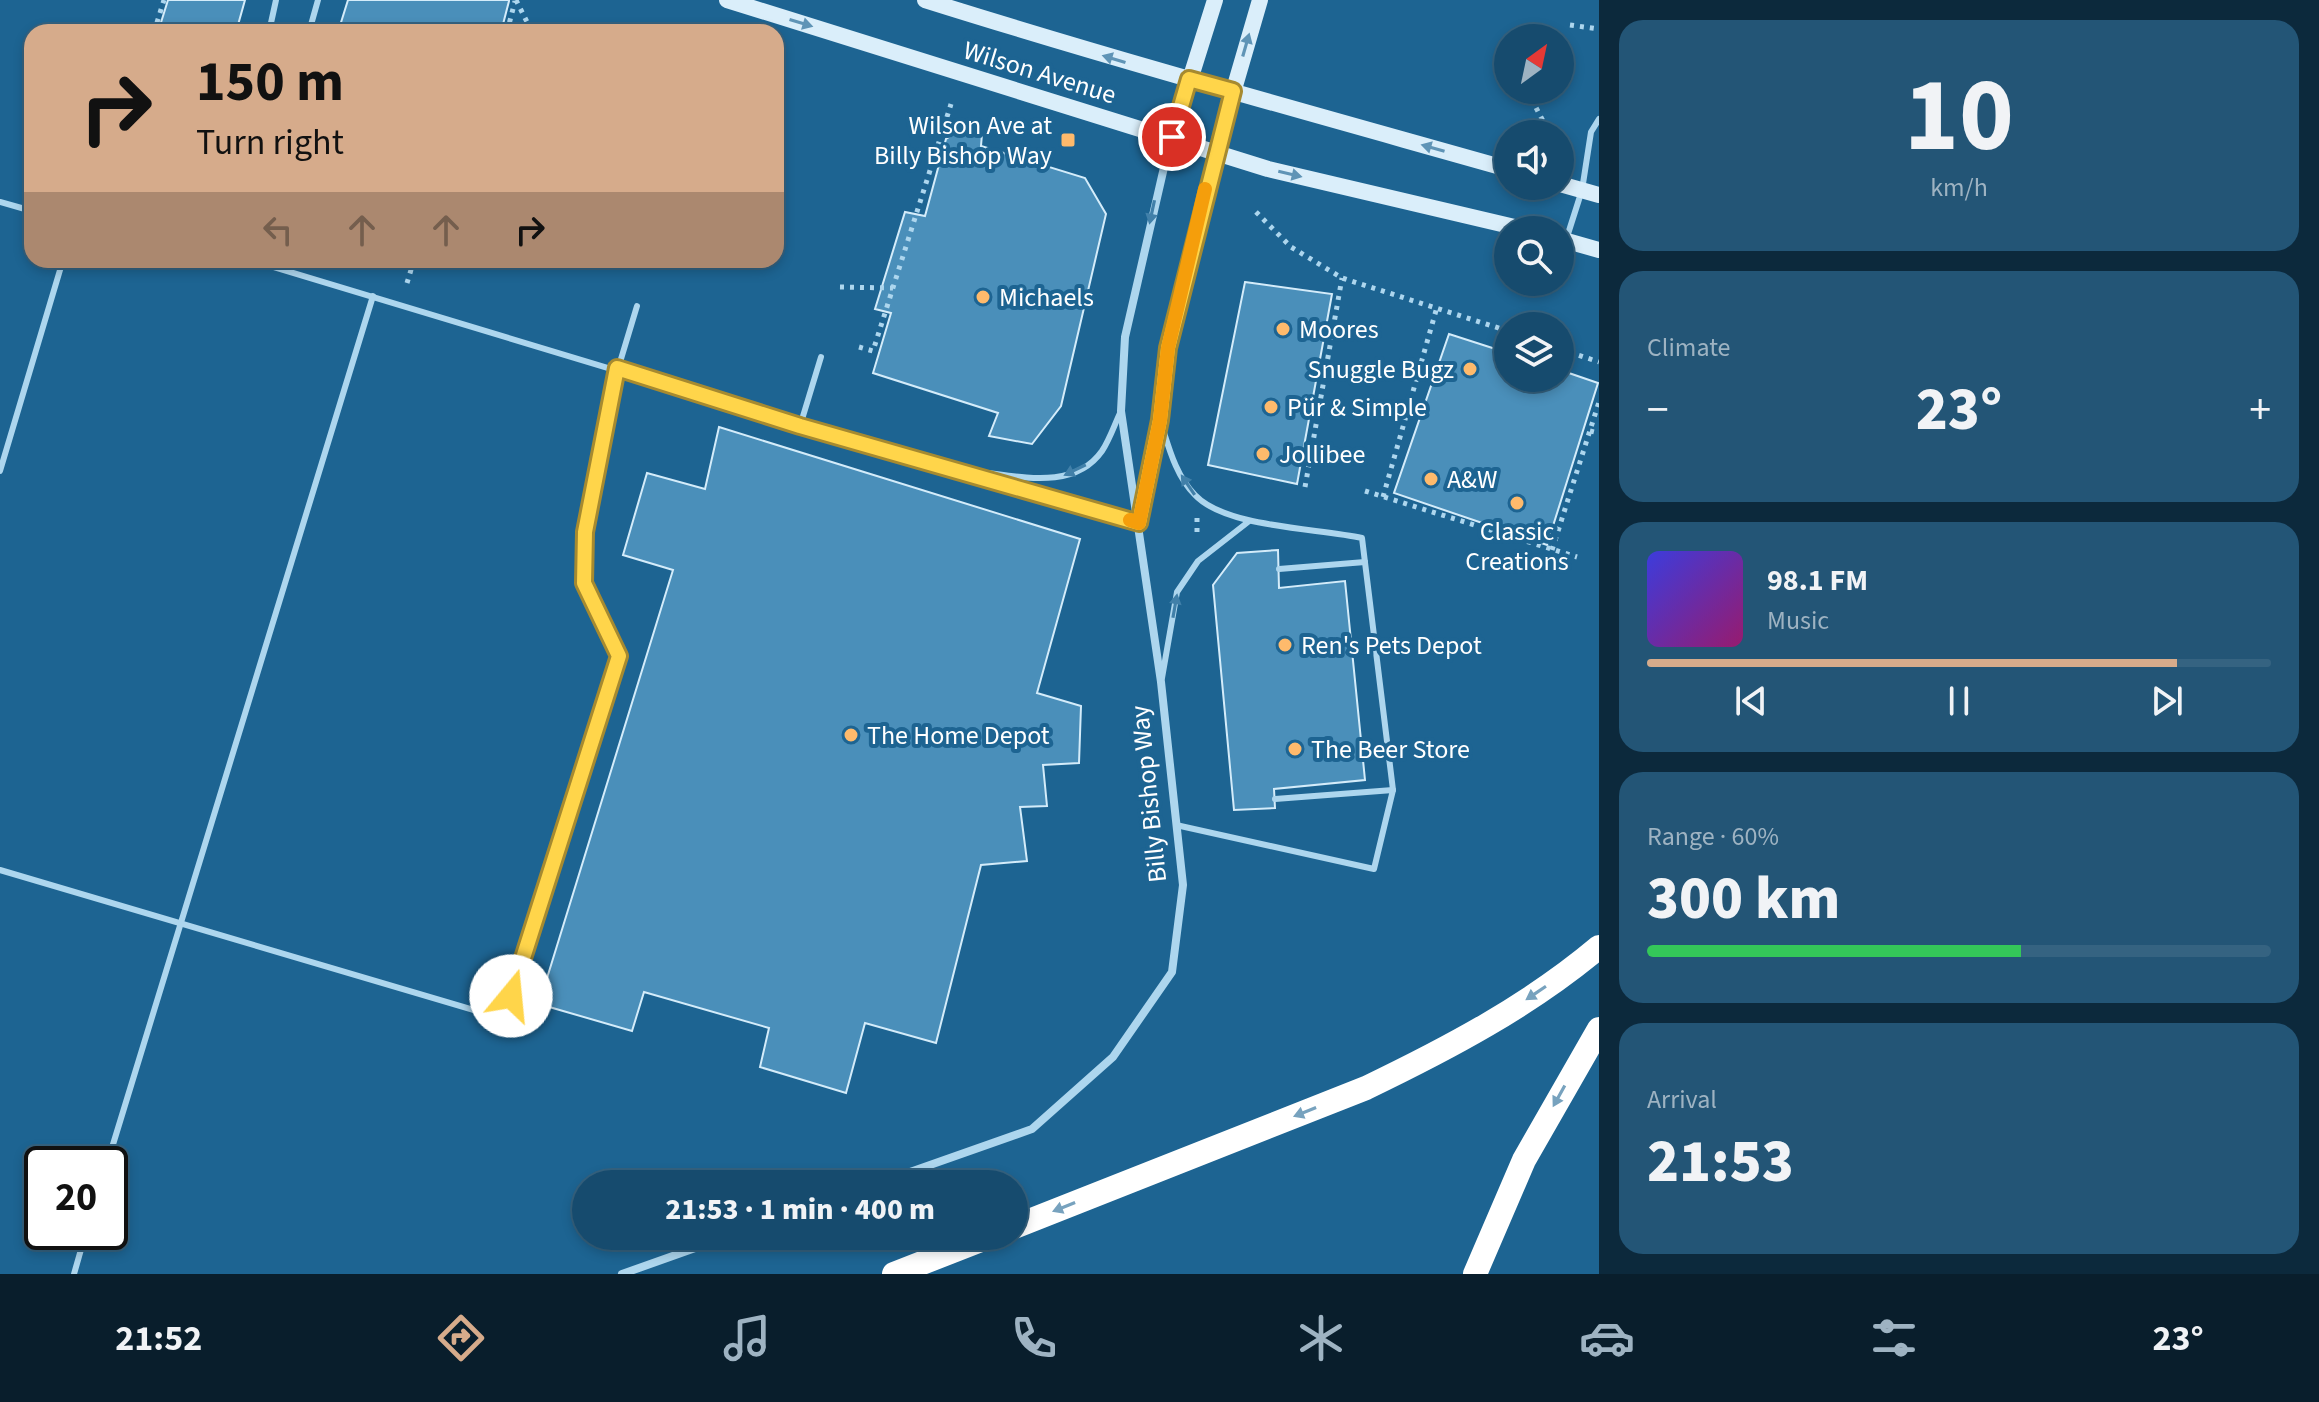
<!DOCTYPE html>
<meta charset="utf-8">
<style>
:root{--surface:#164b6e;--page:#235576;--text:#f1f3f6;--muted:#9eb3c2;--line:#356381;--accent:#d6ab8b}
body{margin:0;font-family:"Source Sans 3",sans-serif;background:var(--page);color:var(--text);height:100vh;display:flex;flex-direction:column;font-size:30px;white-space:nowrap}
*{box-sizing:border-box;margin:0}
p{font-size:26px;color:var(--muted)}
.icon{flex:none;width:44px;height:44px;fill:none;stroke:currentColor;stroke-width:2;stroke-linecap:round;stroke-linejoin:round}
.map{position:relative;flex:1;overflow:hidden}
.sheet{display:flex;flex-direction:column;gap:20px;padding:20px;background:#0c293c;width:720px}
.sheet>*{flex:none}
.hud{position:absolute;left:24px;top:24px;width:760px;height:244px;border-radius:24px;box-shadow:0 4px 12px #0003,0 0 0 2px var(--line);background:#d6ab8b;color:#111;overflow:hidden}
.needle{width:52px;rotate:33deg}
.tools{position:absolute;left:1494px;top:24px;display:grid;gap:16px}
.tools a{display:grid;place-items:center;width:80px;height:80px;border-radius:50%;background:var(--surface);box-shadow:0 4px 12px #0003,0 0 0 2px var(--line);font-size:40px}
.speed{position:absolute;left:24px;top:1146px;display:flex;gap:16px;font-size:40px;font-weight:700;text-align:center}
.speed>*{display:grid;place-content:center;width:104px;height:104px;border-radius:50%;background:var(--surface);box-shadow:0 4px 12px #0003,0 0 0 2px var(--line);line-height:1}
.speed .limit{border:4px solid #111;border-radius:12px;background:#fff;color:#111}
.pin{position:absolute;display:grid;place-items:center;width:68px;height:68px;color:#fff;margin:-34px;border:4px solid #fff;border-radius:50%;box-shadow:0 2px 8px #0007}
.me{position:absolute;width:88px;margin:-44px;rotate:17deg;stroke-linejoin:round;filter:drop-shadow(0 0 6px #0008)}
.turn{display:flex;align-items:center;gap:28px;height:168px;padding:0 40px;font-size:36px}
.turn .icon{width:104px;height:104px;stroke-width:2.5}
.turn b{display:block;font-size:56px;line-height:68px}
.lanes{display:flex;align-items:center;height:76px;padding:0 40px;background:#0003;justify-content:center;gap:40px;direction:ltr}
.lanes .off{opacity:.35}
.big{font-size:60px;font-weight:800;line-height:1.1}
.sheet .widget{flex:1;display:flex;flex-direction:column;justify-content:center;gap:12px;min-width:0;padding:0 28px;border-radius:24px;background:var(--page)}
.sheet .dial{align-items:center;gap:0}
.dial b{font-size:104px;line-height:1}
.song{display:flex;align-items:center;gap:24px}
.cover{width:96px;height:96px;border-radius:12px;background:linear-gradient(135deg,hsl(240 70% 55%),hsl(320 70% 35%))}
.played{height:8px;border-radius:4px;background:linear-gradient(90deg,var(--accent) 85%,var(--line) 85%)}
.keys{display:flex;justify-content:space-around;direction:ltr}
.heat{display:flex;justify-content:space-between;align-items:center;font-size:44px;direction:ltr}
.charge{height:12px;border-radius:6px;background:linear-gradient(90deg,#34c759 60%,var(--line) 0)}
.trip{position:absolute;left:572px;top:1170px;width:456px;height:80px;border-radius:40px;background:var(--surface);box-shadow:0 4px 12px #0003,0 0 0 2px var(--line);font-weight:800;line-height:80px;text-align:center}
.menu{display:flex;height:128px;justify-content:space-around;align-items:center;background:#091e2c;color:var(--muted)}
.menu .icon{width:56px;height:56px}
.menu .on{color:var(--accent)}
.menu b{font-size:36px;color:var(--text)}
main{display:flex;flex:1;min-height:0}
.map>svg:first-child{display:block}
.building{fill:#4a8fba;stroke:#d4ecfa;stroke-width:2}
.lines{fill:none;stroke-linecap:round;stroke-linejoin:round}
.path{stroke:#add6ee;stroke-width:5;stroke-dasharray:4 6;stroke-linecap:butt}
.lane{stroke:#add6ee;stroke-width:6}
.street{stroke:#add6ee;stroke-width:8}
.secondary{stroke:#daeefa;stroke-width:16}
.highway{stroke:#fff;stroke-width:24}
.oneway{fill:#5f94b6}
.oneway2{fill:#4180a9}
.oneway3{fill:#77a2be}
.route-casing{stroke:#a68a30;stroke-width:20}
.route{stroke:#ffd54a;stroke-width:14}
.slow{stroke:#f59e0b;stroke-width:14}
.poi-dot{fill:#feba6c;stroke:#1d6492;stroke-width:3}
.labels{text-anchor:middle;stroke-width:8;stroke-linejoin:round;paint-order:stroke}
.street-label{font-size:26px;fill:#fff;stroke:#1d6492}
.poi-label{font-size:26px;fill:#fff;stroke:#1d6492;text-anchor:start}
</style>
<main>
<div class="map">
<svg width="1599" height="1274" viewBox="0 0 1599 1274">
<rect width="100%" height="100%" fill="#1d6492"/>
<g class="building">
<polygon points="168,0 245,0 236,32 158,32"/>
<polygon points="348,0 509,0 509,1 501,32 338,32"/>
<polygon points="965,127 982,134 981,146 1085,178 1106,214 1061,406 1032,444 989,436 998,413 873,373 891,313 875,309 905,212 925,216 946,139"/>
<polygon points="1245,282 1332,294 1297,484 1208,465"/>
<polygon points="1449,334 1508,353 1508,378 1560,378 1560,370 1598,383 1547,545 1394,493"/>
<polygon points="719,427 1080,539 1037,693 1081,706 1079,763 1043,765 1047,806 1020,807 1027,861 981,865 936,1043 865,1023 846,1093 760,1067 769,1028 644,992 632,1031 539,1004 673,570 623,555 647,473 705,489"/>
<polygon points="1278,550 1279,588 1345,581 1365,780 1274,789 1275,808 1234,810 1213,585 1237,553"/>
</g>
<g class="lines">
<g class="path">
<polyline points="516,0 532,32"/>
<polyline points="1570,25 1599,29"/>
<polyline points="154,32 164,0"/>
<polyline points="507,32 515,1"/>
<polyline points="1527,90 1546,127"/>
<polyline points="947,123 954,134"/>
<polyline points="1256,212 1291,247 1342,278 1508,331"/>
<polyline points="407,283 414,260"/>
<polyline points="840,287 893,288"/>
<polyline points="859,347 873,351 951,104"/>
<polyline points="1560,349 1599,362"/>
<polyline points="1590,431 1599,433"/>
<polyline points="1305,487 1342,278"/>
<polyline points="1365,491 1577,557"/>
<polyline points="1383,497 1437,307"/>
<polyline points="1197,518 1197,535"/>
<polyline points="1552,550 1599,402"/>
</g>
<g class="lane">
<polyline points="269,32 276,0"/>
<polyline points="309,32 318,0"/>
<polyline points="0,202 32,211"/>
<polyline points="1567,237 1582,190 1591,132 1599,119"/>
<polyline points="250,260 800,426 1139,523"/>
<path d="M1161,423c8,25 15,53 34,72 31,33 123,33 167,43l31,252 -19,79 -198,-44"/>
<polyline points="800,426 821,357"/>
<polyline points="0,471 63,260"/>
<path d="M979,472c40,4 95,19 123,-21 8,-12 13,-28 19,-40"/>
<polyline points="1279,569 1365,562"/>
<polyline points="1162,678 1177,592 1198,561 1248,522"/>
<polyline points="1275,799 1393,790"/>
<polyline points="0,870 504,1019 619,656 584,583 585,532 608,402 637,306"/>
<polyline points="107,1164 373,296"/>
<polyline points="74,1274 86,1232"/>
</g>
<g class="street">
<polyline points="1141,518 1160,420 1168,348 1216,151"/>
<polyline points="876,1184 1032,1129 1113,1057 1172,972 1183,885 1161,682 1121,411 1125,337 1171,137"/>
<polyline points="622,1274 729,1236"/>
</g>
<g class="secondary">
<polyline points="727,0 1268,169 1527,230"/>
<path d="M925,0c194,61 388,114 583,169"/>
<polyline points="1172,137 1215,0"/>
<polyline points="1216,151 1260,0"/>
<polyline points="1560,184 1599,195"/>
<polyline points="1560,239 1599,250"/>
</g>
<g class="highway">
<path d="M1014,1227l352,-139c81,-39 163,-82 233,-141"/>
<polyline points="894,1274 991,1236"/>
<polyline points="1475,1274 1524,1160 1599,1029"/>
</g>
</g>
<defs><path id="oneway-solid" d="M-6-.8H1V-3.2L6.5 0L1 3.2V.8H-6Z" transform="scale(2)"/></defs>
<g class="oneway">
<use href="#oneway-solid" transform="translate(801 23) rotate(17)"/>
<use href="#oneway-solid" transform="translate(1246 45) rotate(-74)"/>
<use href="#oneway-solid" transform="translate(1114 59) rotate(-163)"/>
<use href="#oneway-solid" transform="translate(1433 148) rotate(-164)"/>
<use href="#oneway-solid" transform="translate(1290 174) rotate(13)"/>
</g>
<g class="oneway2">
<use href="#oneway-solid" transform="translate(1152 212) rotate(102)"/>
<use href="#oneway-solid" transform="translate(1075 470) rotate(154)"/>
<use href="#oneway-solid" transform="translate(1188 485) rotate(-124)"/>
<use href="#oneway-solid" transform="translate(1175 606) rotate(-80)"/>
</g>
<g class="oneway3">
<use href="#oneway-solid" transform="translate(1536 993) rotate(146)"/>
<use href="#oneway-solid" transform="translate(1559 1096) rotate(119)"/>
<use href="#oneway-solid" transform="translate(1305 1112) rotate(158)"/>
<use href="#oneway-solid" transform="translate(1064 1207) rotate(158)"/>
</g>
<g class="lines">
<defs>
<polyline id="route" points="511,996 619,656 584,583 585,532 617,368 800,426 1139,523 1160,420 1168,348 1233,91 1189,79 1172,137"/>
</defs>
<use href="#route" class="route-casing"/>
<use href="#route" class="route"/>
<polyline class="slow" points="1130,520 1139,523 1160,420 1168,348 1205,189"/>
</g>
<g class="poi-dot">
<rect x="1060" y="132" width="16" height="16" rx="4"/>
<circle cx="983" cy="297" r="8"/>
<circle cx="1283" cy="329" r="8"/>
<circle cx="1470" cy="369" r="8"/>
<circle cx="1271" cy="407" r="8"/>
<circle cx="1263" cy="454" r="8"/>
<circle cx="1431" cy="479" r="8"/>
<circle cx="1517" cy="503" r="8"/>
<circle cx="1285" cy="645" r="8"/>
<circle cx="851" cy="735" r="8"/>
<circle cx="1295" cy="749" r="8"/>
</g>
<g class="labels">
<g class="street-label">
<text transform="translate(1040 72) rotate(17)" y="9">Wilson Avenue</text>
<text transform="translate(1148 794) rotate(-96)" y="9">Billy Bishop Way</text>
</g>
<g class="poi-label">
<text x="1052" y="134" text-anchor="end">Wilson Ave at<tspan x="1052" dy="30">Billy Bishop Way</tspan></text>
<text x="999" y="306">Michaels</text>
<text x="1299" y="338">Moores</text>
<text x="1454" y="378" text-anchor="end">Snuggle Bugz</text>
<text x="1287" y="416">Pür &amp; Simple</text>
<text x="1279" y="463">Jollibee</text>
<text x="1447" y="488">A&amp;W</text>
<text x="1517" y="540" text-anchor="middle">Classic<tspan x="1517" dy="30">Creations</tspan></text>
<text x="1301" y="654">Ren's Pets Depot</text>
<text x="867" y="744">The Home Depot</text>
<text x="1311" y="758">The Beer Store</text>
</g>
</g>
</svg>
<div class="tools">
<a><svg class="needle" viewBox="-14 -14 28 28"><path d="M0-13l5 13h-10z" fill="#e53935"/><path d="M0 13l5-13h-10z" fill="#9eb3c2"/></svg></a>
<a><svg class="icon" aria-label="sound" viewBox="0 0 24 24"><path d="M4 9h4l5-4v14l-5-4H4zM17 9q2 3 0 6"/></svg></a>
<a><svg class="icon" aria-label="search" viewBox="0 0 24 24"><circle cx="10" cy="10" r="6"/><path d="M15 15l6 6"/></svg></a>
<a><svg class="icon" aria-label="layers" viewBox="0 0 24 24"><path d="M12 4l9 5-9 5-9-5zM3 14l9 5 9-5"/></svg></a>
</div>
<div class="speed"><div class="limit">20</div></div>
<div class="pin" style="left:1172px;top:137px;background:#d93025"><svg class="icon" aria-label="arrive" viewBox="0 0 24 24"><path d="M6 21V4h12l-3 4 3 4H6"/></svg></div>
<svg class="me" style="left:511px;top:996px" viewBox="-20 -20 40 40"><circle r="19" fill="#fff"/><path d="M0-13L10 11 0 6-10 11z" fill="#ffd54a"/></svg>
<div class="trip">21:53 · 1 min · 400 m</div>
<div class="hud">
<div class="turn"><svg class="icon" aria-label="right" viewBox="0 0 24 24"><path d="M7 20v-9h11M14 6l5 5-5 5"/></svg><div><b>150 m</b>Turn right</div></div>
<div class="lanes"><svg class="icon off" aria-label="left" viewBox="0 0 24 24"><path d="M17 20v-9H6M10 6l-5 5 5 5"/></svg><svg class="icon off" aria-label="ahead" viewBox="0 0 24 24"><path d="M12 20V5M6 11l6-6 6 6"/></svg><svg class="icon off" aria-label="ahead" viewBox="0 0 24 24"><path d="M12 20V5M6 11l6-6 6 6"/></svg><svg class="icon" aria-label="right" viewBox="0 0 24 24"><path d="M7 20v-9h11M14 6l5 5-5 5"/></svg></div>
</div>
</div>
<section class="sheet">
<div class="widget dial"><b>10</b><p>km/h</p></div>
<div class="widget"><p>Climate</p>
<div class="heat"><a>−</a><b class="big">23°</b><a>+</a></div>
</div>
<div class="widget">
<div class="song"><i class="cover"></i><div><b>98.1 FM</b><p>Music</p></div></div>
<div class="played"></div>
<div class="keys"><svg class="icon" aria-label="previous" viewBox="0 0 24 24"><path d="M18 5L8 12l10 7zM5 5v14"/></svg><svg class="icon" aria-label="pause" viewBox="0 0 24 24"><path d="M8 5v14M16 5v14"/></svg><svg class="icon" aria-label="next" viewBox="0 0 24 24"><path d="M6 5l10 7-10 7zM19 5v14"/></svg></div>
</div>
<div class="widget"><p>Range · 60%</p><b class="big">300 km</b><div class="charge"></div></div>
<div class="widget"><p>Arrival</p><b class="big">21:53</b></div>
</section>
</main>
<nav class="menu">
<b>21:52</b>
<svg class="icon on" aria-label="directions" viewBox="0 0 24 24"><path d="M12 3l9 9-9 9-9-9zM9 14v-3h6M13 9l2 2-2 2"/></svg>
<svg class="icon" aria-label="music" viewBox="0 0 24 24"><path d="M9 18V5l10-2v13"/><circle cx="6" cy="18" r="3"/><circle cx="16" cy="16" r="3"/></svg>
<svg class="icon" aria-label="phone" viewBox="0 0 24 24"><path d="M5 4h4l2 5-3 2q2 4 5 5l2-3 5 2v4C11 20 4 13 5 4z"/></svg>
<svg class="icon" aria-label="climate" viewBox="0 0 24 24"><path d="M12 3v18M4 7l16 10M4 17L20 7"/></svg>
<svg class="icon" aria-label="car" viewBox="0 0 24 24"><path d="M5 17H2v-5l4-1 3-4h7l3 4 3 1v5h-3M9 17h6M6 11h13"/><circle cx="7" cy="17" r="2"/><circle cx="17" cy="17" r="2"/></svg>
<svg class="icon" aria-label="filters" viewBox="0 0 24 24"><path d="M4 7h16M4 17h16"/><circle cx="9" cy="7" r="2"/><circle cx="15" cy="17" r="2"/></svg>
<b>23°</b>
</nav>
